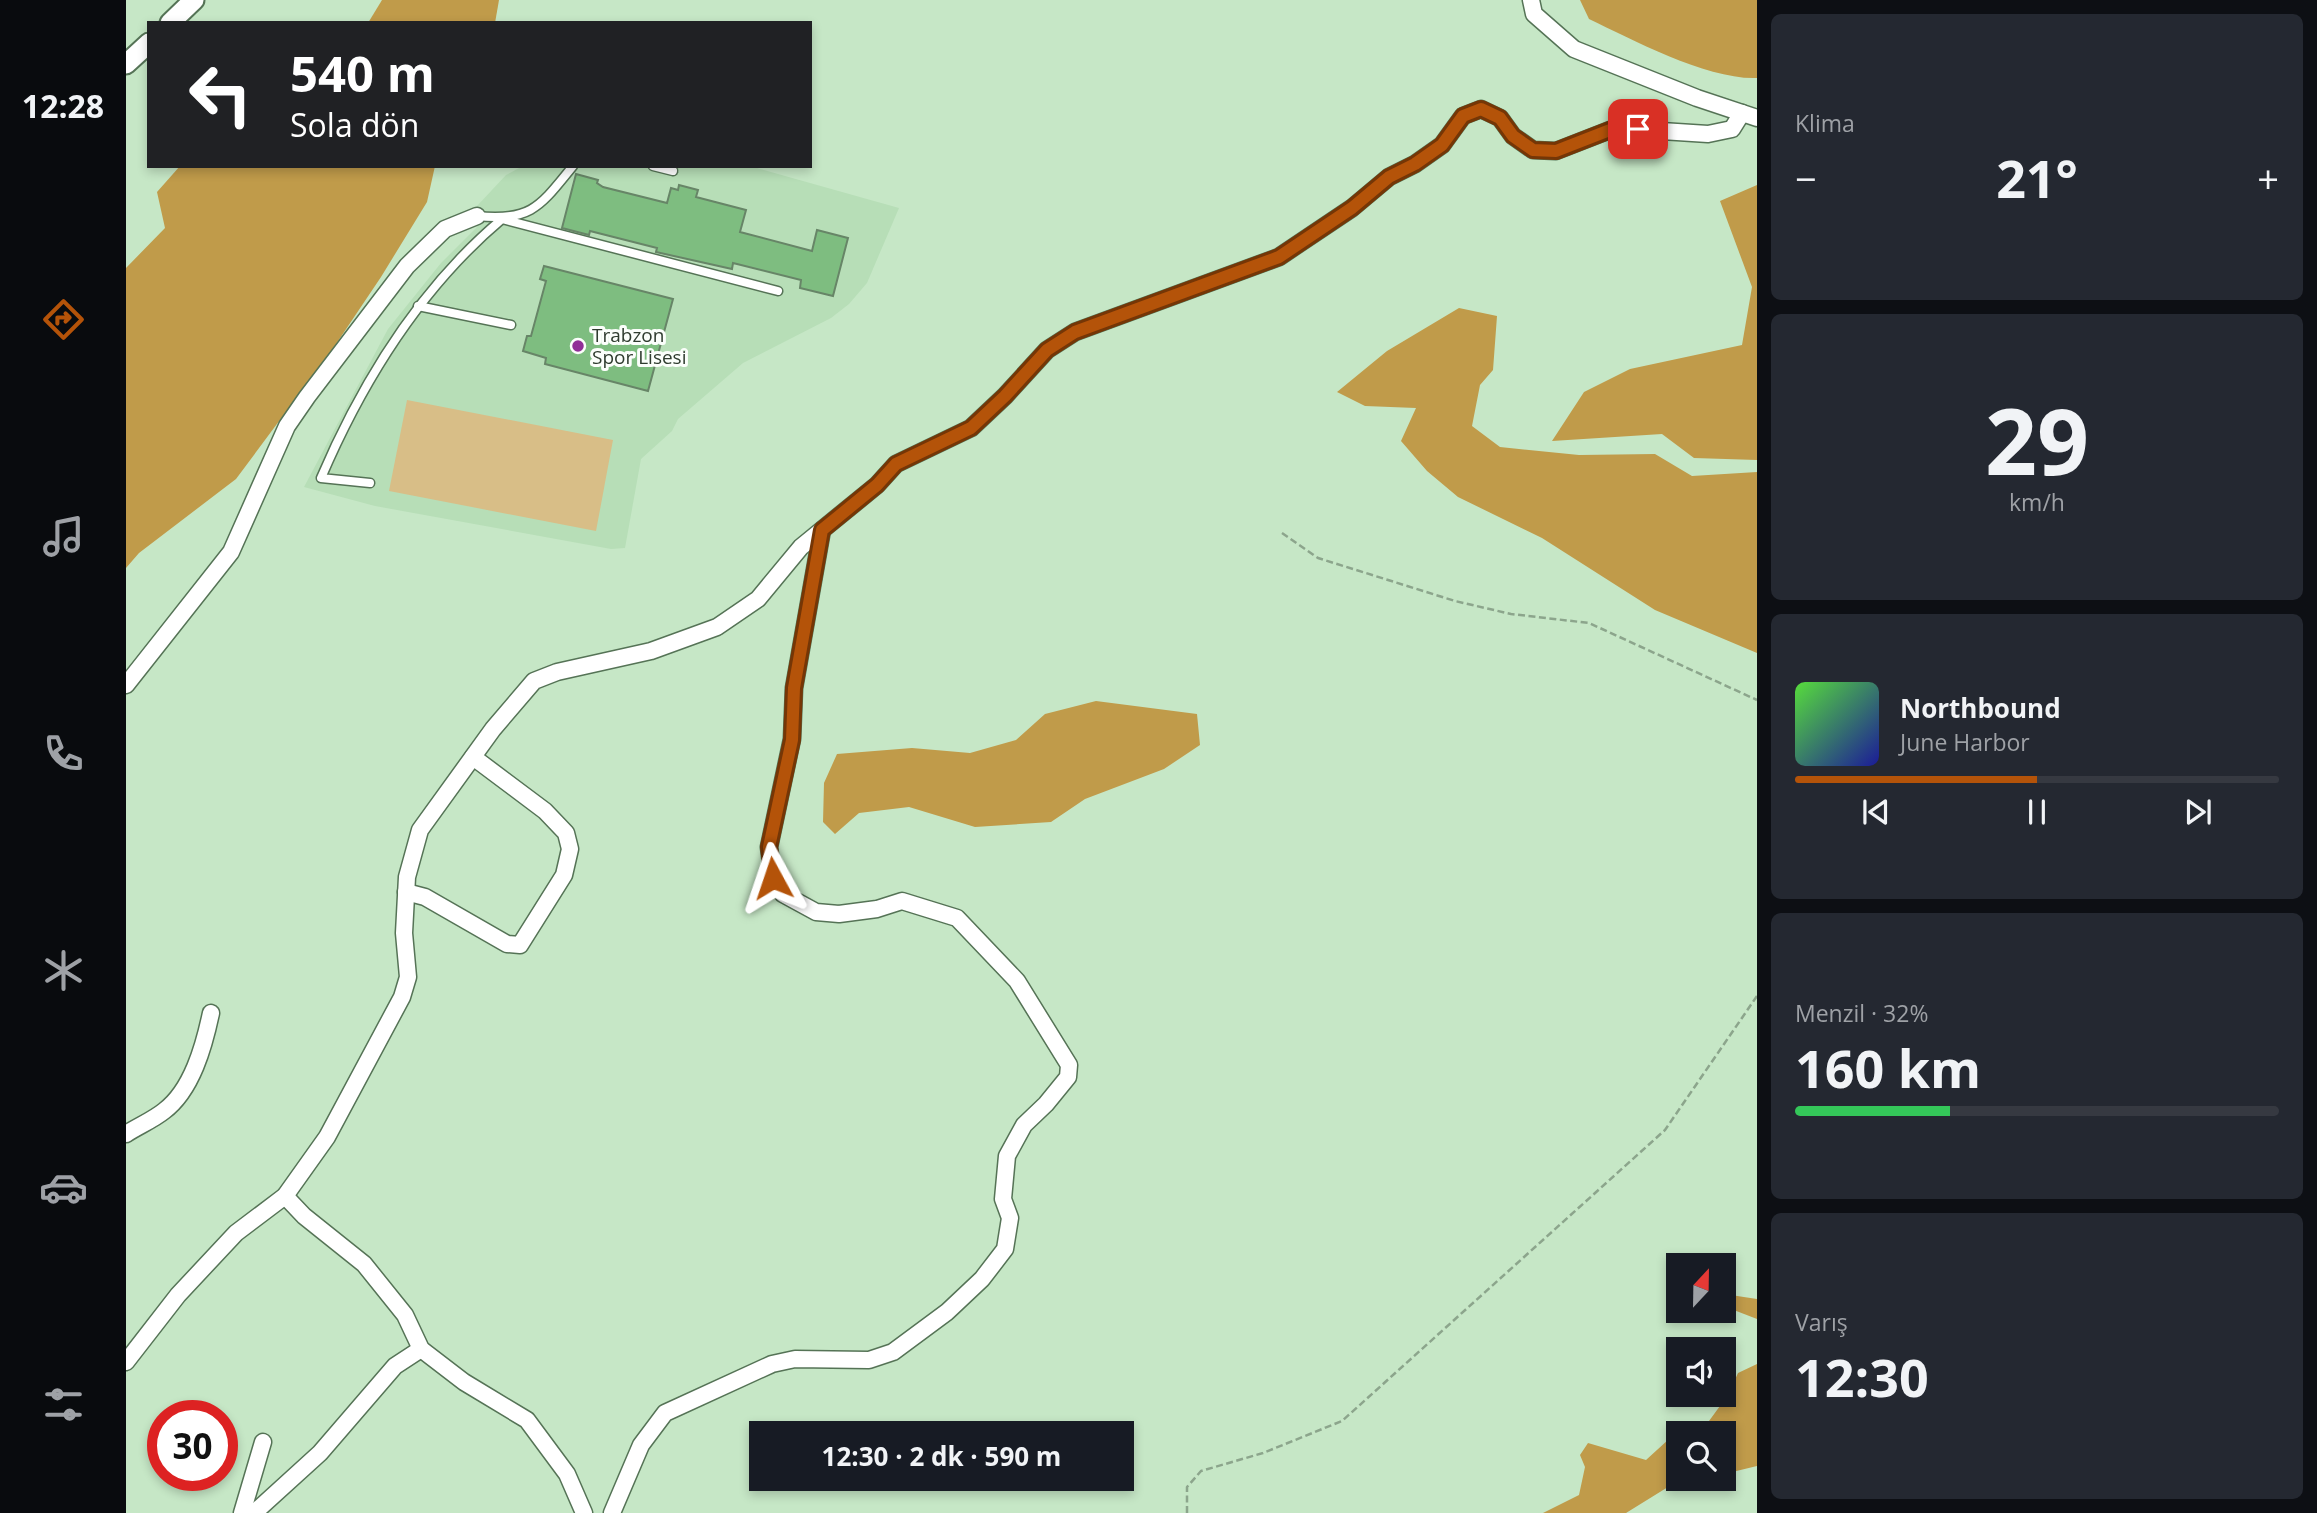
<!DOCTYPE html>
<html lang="tr">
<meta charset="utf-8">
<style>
:root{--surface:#171b24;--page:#242831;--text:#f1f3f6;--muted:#9ea1a6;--line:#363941;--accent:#b45309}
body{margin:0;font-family:"Open Sans",sans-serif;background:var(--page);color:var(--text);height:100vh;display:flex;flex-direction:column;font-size:26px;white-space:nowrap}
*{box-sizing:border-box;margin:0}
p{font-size:23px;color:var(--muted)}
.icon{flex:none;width:38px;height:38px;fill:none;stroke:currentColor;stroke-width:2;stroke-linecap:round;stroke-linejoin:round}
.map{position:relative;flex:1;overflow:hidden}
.details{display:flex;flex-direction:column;gap:14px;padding:14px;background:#0d0f14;width:560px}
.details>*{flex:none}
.top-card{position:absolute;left:21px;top:21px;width:665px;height:147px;border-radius:0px;box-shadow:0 4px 10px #0003;background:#202124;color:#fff;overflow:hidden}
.needle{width:46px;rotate:22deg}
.fabs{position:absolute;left:1540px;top:1253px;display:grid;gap:14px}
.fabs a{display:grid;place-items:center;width:70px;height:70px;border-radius:0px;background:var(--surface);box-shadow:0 4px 10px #0003;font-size:35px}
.speed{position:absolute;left:21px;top:1400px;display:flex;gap:14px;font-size:35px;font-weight:700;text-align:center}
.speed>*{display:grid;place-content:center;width:91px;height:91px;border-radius:50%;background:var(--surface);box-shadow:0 4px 10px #0003;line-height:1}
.speed .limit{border:10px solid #d22;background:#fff;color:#111}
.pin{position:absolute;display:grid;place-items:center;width:60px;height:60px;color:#fff;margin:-30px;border-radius:14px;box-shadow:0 4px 10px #0006}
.me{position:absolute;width:77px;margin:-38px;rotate:355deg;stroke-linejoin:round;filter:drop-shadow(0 0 5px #0008)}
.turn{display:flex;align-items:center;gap:24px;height:147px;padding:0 28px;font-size:32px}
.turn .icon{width:91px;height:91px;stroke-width:2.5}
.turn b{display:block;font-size:49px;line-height:60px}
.big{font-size:52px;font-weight:700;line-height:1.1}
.details .card{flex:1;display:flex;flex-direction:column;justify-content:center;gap:10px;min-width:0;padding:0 24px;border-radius:10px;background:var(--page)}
.details .dial{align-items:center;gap:0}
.dial b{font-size:91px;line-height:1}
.song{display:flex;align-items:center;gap:21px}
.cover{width:84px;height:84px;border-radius:10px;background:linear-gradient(135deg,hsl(110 70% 55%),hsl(240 70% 35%))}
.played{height:7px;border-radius:4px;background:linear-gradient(90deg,var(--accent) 50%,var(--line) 50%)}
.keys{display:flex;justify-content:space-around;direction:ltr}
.heat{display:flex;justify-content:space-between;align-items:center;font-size:38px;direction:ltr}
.charge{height:10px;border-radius:5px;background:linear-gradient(90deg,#34c759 32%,var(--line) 0)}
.trip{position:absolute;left:623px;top:1421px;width:385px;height:70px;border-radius:0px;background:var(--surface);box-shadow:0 4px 10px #0003;font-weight:700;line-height:70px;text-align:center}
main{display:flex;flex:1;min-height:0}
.dock{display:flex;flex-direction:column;width:126px;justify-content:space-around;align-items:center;background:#090b0e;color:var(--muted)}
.dock .icon{width:49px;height:49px}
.dock .on{color:var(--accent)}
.dock b{font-size:32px;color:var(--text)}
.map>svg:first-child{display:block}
.built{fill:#b7deb7}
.green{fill:#d8be87}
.forest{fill:#c09b4a}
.building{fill:#7ebd80;stroke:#678567;stroke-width:2}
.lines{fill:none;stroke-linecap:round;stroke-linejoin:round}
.service-casing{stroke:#557356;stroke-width:11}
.minor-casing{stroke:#557356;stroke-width:19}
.tertiary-casing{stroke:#557356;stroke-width:23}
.path{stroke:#8ca58c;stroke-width:2.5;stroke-dasharray:7 3.5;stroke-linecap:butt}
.service{stroke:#fff;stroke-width:8}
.minor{stroke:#fff;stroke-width:16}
.tertiary{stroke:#fff;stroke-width:19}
.route-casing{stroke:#753606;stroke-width:18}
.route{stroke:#b45309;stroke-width:12}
.poi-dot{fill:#902f97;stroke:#fbfefb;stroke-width:2.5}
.labels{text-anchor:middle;stroke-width:6;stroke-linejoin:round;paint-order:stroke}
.poi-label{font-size:19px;fill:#2f3c2f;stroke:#fbfefb;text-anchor:start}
</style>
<main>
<nav class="dock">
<b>12:28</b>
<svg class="icon on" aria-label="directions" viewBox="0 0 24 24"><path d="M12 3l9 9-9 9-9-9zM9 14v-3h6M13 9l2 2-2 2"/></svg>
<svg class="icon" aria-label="music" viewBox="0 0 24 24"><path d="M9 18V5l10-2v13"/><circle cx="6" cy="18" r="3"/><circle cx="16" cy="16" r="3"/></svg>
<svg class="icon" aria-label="phone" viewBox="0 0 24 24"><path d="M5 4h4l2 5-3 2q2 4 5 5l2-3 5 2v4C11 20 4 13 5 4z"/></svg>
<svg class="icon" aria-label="climate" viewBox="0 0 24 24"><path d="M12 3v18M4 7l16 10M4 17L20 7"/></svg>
<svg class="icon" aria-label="car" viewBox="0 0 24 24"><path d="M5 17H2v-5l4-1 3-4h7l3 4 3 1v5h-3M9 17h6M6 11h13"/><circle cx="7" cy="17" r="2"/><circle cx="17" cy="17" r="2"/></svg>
<svg class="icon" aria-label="filters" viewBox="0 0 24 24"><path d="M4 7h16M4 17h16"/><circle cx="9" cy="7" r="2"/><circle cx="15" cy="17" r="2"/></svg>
</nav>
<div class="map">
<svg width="1631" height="1513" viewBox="0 0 1631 1513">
<rect width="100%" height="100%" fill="#c6e7c6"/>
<polygon class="built" points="397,166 624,166 773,208 741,283 723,304 705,318 617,363 552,419 546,431 515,459 499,548 485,549 249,506 178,487 262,329 315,263 351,227 351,206 380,175"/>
<polygon class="green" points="281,400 487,440 470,531 263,491"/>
<g class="forest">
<polygon points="256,0 373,0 369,23 242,23"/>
<path d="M1454,0h177v78c-49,2 -124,-38 -168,-59z"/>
<polygon points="54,166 309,166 301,202 255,277 206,350 110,479 13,553 0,568 0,268 39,228 31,192"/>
<polygon points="1631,185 1631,460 1568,458 1536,434 1426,441 1458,392 1504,369 1616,345 1626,287 1594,201"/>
<polygon points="1333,308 1371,316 1367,370 1354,385 1346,426 1374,447 1453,455 1529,454 1566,476 1631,472 1631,653 1529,610 1416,538 1332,497 1301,471 1275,441 1290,408 1239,406 1211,392 1261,351"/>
<polygon points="970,701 1071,714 1074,745 1038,769 959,799 925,822 849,827 783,807 733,813 709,834 697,822 698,783 711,754 786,748 844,753 890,740 919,714"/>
<polygon points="1598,1294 1631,1299 1631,1319 1600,1307"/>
<polygon points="1631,1364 1631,1466 1598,1474 1598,1433 1552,1433 1552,1479 1576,1479 1542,1487 1500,1513 1417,1513 1453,1495 1459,1467 1454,1455 1462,1443 1520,1460 1554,1429 1583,1421 1602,1395 1612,1373"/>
</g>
<g class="building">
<polygon points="450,174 472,180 471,183 477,187 541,203 545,188 552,190 553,185 572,190 570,197 620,210 614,232 686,251 691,230 722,238 707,296 674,288 675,280 607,263 606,269 530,252 531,248 464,231 463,235 436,228"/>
<polygon points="418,266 547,299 522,391 419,364 420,358 397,351 401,336 405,336 420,281 414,279"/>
</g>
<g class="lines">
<defs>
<g id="service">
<polyline points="527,166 547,171"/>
<path d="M351,216c55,6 64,-11 96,-50"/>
<polyline points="292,306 385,325"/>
<path d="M244,483l-49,-5c42,-98 99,-190 181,-259l276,72"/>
</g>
<g id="minor">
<polyline points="1405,0 1408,14 1448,49 1571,98 1631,118"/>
<polyline points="0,685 105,552 161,426 181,397 281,266 319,229 351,216"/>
<polyline points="280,892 299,897 381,944 394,945 438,875 444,849 440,833 419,811 347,757"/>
<path d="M0,1134c12,-8 27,-14 38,-23 28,-21 40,-65 47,-98"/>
<polyline points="159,1196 178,1216 238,1264 279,1315 295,1349 338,1382 401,1420 441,1474 458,1513"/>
<polyline points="0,1362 52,1295 110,1233 159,1196 201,1137 276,997 282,977 278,933 281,877 294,830 367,729 408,681 431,672 525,651 591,627 632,599 675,547 751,485 770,464 845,428 879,396 921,350 949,332 1153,257 1226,208 1263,177 1289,164 1316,145 1337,116 1355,109 1374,118 1387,136 1407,150 1430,151 1489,128 1582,134 1606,129 1616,113"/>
<polyline points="116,1513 137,1442"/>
<polyline points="128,1513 194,1453 269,1366 295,1349"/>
<polyline points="486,1513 515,1445 539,1413 646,1364 669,1359 743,1360 767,1352 821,1312 856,1279 879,1249 884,1218 877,1199 881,1156 898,1125 920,1104 942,1077 943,1065 891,981 831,918 776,901 751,909 713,914 690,912 657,894 647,878 643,847 666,739 668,688 696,530"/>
</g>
<g id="tertiary">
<polyline points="44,23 68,0"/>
<polyline points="0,64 23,43"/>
</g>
</defs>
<use href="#service" class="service-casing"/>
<use href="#minor" class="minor-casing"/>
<use href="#tertiary" class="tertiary-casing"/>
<g class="path">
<polyline points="1156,533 1192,558 1329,601 1385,614 1463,623 1631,700"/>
<polyline points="1061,1513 1061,1487 1075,1471 1137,1453 1216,1421 1539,1130 1631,996"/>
</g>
<use href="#service" class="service"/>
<use href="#minor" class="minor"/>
<use href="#tertiary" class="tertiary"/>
</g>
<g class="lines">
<defs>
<polyline id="route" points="647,878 643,847 666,740 668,688 696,530 751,485 770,464 845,428 879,396 921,350 949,332 1153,257 1226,208 1263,177 1289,164 1316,145 1337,116 1355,109 1374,118 1387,136 1407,150 1430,151 1489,128 1512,129"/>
</defs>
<use href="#route" class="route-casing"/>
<use href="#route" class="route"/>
</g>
<circle class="poi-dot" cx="452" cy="346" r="7"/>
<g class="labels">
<g class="poi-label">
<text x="466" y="342">Trabzon<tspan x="466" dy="22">Spor Lisesi</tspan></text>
</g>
</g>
</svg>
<div class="fabs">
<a><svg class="needle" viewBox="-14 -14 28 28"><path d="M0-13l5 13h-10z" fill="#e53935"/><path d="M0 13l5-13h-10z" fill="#9ea1a6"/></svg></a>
<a><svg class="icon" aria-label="sound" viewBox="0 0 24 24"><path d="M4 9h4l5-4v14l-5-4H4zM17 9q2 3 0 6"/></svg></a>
<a><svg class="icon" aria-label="search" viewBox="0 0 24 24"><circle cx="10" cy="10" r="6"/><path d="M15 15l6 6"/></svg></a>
</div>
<div class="speed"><div class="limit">30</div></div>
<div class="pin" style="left:1512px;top:129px;background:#d93025"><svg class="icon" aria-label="arrive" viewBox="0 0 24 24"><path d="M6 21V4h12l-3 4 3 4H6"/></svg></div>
<svg class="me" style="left:647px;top:878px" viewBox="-20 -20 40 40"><path d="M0-17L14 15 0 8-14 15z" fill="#b45309" stroke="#fff" stroke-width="4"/></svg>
<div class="trip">12:30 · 2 dk · 590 m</div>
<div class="top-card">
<div class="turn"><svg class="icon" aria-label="left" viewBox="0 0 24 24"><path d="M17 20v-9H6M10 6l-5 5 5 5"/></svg><div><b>540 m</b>Sola dön</div></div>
</div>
</div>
<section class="details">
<div class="card"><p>Klima</p>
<div class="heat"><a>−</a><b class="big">21°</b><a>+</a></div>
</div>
<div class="card dial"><b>29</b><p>km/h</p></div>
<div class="card">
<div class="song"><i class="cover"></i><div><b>Northbound</b><p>June Harbor</p></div></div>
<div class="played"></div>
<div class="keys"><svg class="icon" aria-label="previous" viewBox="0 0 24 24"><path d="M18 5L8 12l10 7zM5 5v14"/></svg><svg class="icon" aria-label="pause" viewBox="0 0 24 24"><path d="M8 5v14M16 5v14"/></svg><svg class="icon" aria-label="next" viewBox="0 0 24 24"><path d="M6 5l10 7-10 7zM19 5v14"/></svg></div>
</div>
<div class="card"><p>Menzil · 32%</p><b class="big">160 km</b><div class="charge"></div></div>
<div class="card"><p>Varış</p><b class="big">12:30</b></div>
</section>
</main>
